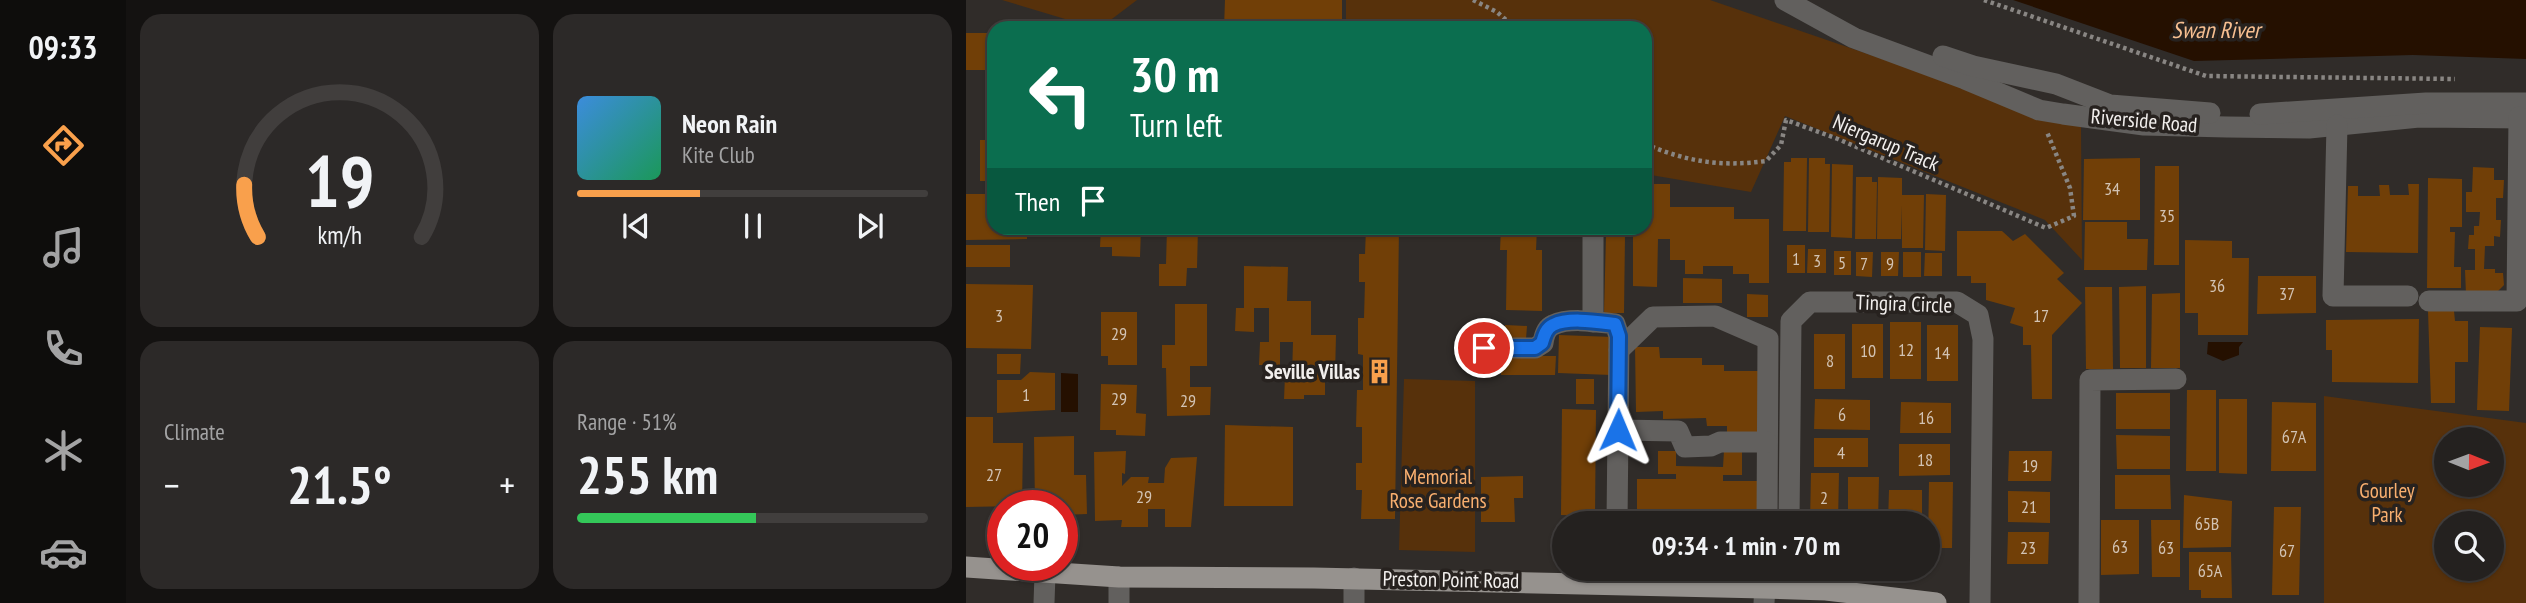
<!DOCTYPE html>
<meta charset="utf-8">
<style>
:root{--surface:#24211f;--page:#2c2928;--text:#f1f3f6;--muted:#a3a3a4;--line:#413e3d;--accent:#f9a04c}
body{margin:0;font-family:"PT Sans Narrow",sans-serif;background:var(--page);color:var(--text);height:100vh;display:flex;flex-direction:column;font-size:26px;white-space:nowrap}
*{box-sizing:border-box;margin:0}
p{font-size:23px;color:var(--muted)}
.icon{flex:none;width:38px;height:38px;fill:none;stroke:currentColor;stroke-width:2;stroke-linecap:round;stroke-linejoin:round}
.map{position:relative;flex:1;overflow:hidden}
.panel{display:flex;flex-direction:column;gap:14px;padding:14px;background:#141211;width:840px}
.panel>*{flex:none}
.banner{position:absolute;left:21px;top:21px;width:665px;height:214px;border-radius:21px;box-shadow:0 2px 5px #0004,0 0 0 2px var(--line);background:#0b6e4f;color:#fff;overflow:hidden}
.needle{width:46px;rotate:91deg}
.tools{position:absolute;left:1468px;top:427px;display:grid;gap:14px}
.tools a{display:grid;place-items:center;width:70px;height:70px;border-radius:50%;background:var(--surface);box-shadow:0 2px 5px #0004,0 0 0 2px var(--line);font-size:35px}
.speed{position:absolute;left:21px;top:490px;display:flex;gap:14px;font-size:35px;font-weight:700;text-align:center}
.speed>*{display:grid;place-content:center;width:91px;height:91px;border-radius:50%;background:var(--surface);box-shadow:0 2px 5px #0004,0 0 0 2px var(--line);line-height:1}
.speed .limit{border:10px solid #d22;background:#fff;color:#111}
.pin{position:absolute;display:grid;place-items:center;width:60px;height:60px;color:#fff;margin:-30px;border:4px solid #fff;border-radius:50%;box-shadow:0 2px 7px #0007}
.me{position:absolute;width:77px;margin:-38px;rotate:1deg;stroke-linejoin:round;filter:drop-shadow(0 0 5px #0008)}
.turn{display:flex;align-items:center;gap:24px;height:147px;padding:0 28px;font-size:32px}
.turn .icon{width:91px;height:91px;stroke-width:2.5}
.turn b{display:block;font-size:49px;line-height:60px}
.then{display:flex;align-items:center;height:66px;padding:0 28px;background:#0003;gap:14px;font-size:26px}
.big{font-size:52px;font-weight:600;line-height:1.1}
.panel .widget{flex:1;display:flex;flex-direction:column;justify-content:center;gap:10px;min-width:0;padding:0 24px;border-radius:21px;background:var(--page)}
.panel .dial{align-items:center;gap:0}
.dial svg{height:182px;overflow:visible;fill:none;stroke:var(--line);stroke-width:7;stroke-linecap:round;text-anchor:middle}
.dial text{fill:var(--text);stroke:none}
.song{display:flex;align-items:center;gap:21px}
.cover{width:84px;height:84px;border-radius:10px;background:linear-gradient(135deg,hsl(210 70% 55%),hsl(150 70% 35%))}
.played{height:7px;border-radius:4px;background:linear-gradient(90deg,var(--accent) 35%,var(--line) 35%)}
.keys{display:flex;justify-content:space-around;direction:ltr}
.heat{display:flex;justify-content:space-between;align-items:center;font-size:38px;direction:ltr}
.charge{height:10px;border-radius:5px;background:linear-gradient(90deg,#34c759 51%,var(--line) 0)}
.panel .tiles{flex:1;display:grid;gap:14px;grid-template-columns:repeat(2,1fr)}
.trip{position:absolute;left:586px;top:511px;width:388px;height:70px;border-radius:35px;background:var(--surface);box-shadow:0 2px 5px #0004,0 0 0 2px var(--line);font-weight:600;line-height:70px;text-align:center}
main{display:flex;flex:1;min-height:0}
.tab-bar{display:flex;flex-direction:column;width:126px;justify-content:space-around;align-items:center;background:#0e0d0c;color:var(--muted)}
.tab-bar .icon{width:49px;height:49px}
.tab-bar .active{color:var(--accent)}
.tab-bar b{font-size:32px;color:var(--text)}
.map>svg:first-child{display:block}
.green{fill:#57310b;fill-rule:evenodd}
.water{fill:#251000}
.building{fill:#713f07}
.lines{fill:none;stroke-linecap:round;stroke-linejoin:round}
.path{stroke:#898683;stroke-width:4.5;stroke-dasharray:3.5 3.5;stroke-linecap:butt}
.minor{stroke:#62605e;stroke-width:21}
.major{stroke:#96928e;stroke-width:21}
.route-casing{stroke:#114b97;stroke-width:18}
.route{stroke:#1a73e8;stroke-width:12}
.labels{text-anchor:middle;stroke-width:7;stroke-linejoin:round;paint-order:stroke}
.number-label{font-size:18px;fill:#d2c3b4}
.street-label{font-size:21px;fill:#f2efed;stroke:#27221f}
.poi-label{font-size:21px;font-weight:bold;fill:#f2efed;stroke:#27221f;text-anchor:end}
.park-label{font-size:21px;fill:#f9af6f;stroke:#27221f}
.water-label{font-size:23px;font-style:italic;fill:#f7bf91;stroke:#27221f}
</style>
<main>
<nav class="tab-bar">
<b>09:33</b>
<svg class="icon active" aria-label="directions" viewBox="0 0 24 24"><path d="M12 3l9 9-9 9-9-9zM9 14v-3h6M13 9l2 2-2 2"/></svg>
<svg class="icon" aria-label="music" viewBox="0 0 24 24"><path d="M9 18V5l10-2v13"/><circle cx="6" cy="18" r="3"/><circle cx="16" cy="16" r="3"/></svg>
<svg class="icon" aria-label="phone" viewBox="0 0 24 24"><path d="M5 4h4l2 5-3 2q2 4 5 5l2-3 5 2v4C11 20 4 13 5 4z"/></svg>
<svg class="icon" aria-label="climate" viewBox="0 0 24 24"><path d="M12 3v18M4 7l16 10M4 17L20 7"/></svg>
<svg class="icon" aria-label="car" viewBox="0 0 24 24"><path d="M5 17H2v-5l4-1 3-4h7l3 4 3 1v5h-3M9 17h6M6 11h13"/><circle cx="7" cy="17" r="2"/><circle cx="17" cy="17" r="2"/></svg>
</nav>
<section class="panel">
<div class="tiles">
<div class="widget dial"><svg viewBox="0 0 100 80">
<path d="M14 69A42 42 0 1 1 86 69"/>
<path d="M14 69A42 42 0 0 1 8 46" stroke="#f9a04c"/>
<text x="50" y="56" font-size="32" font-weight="700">19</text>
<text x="50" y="72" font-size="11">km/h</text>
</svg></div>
<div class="widget">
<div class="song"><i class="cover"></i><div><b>Neon Rain</b><p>Kite Club</p></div></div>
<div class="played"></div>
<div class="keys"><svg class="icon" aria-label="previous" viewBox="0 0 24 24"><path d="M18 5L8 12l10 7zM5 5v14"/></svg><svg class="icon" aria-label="pause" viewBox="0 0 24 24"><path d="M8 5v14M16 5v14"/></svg><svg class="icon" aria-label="next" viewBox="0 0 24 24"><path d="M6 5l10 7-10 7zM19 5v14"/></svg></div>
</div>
<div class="widget"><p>Climate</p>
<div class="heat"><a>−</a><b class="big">21.5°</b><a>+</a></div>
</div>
<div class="widget"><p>Range · 51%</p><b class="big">255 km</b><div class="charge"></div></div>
</div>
</section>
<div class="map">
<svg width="1560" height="603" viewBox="0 0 1560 603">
<rect width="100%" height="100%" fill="#302c29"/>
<g class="green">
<polygon points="36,0 171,0 134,28 129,28"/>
<polygon points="380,0 744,0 1115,127 1116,260 1079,220 819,116 785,192 679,174 679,28 380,28"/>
<polygon points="438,379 509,381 509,552 433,550"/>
<path d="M1358,396l202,27v180h-202zM1526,439v46h-46v-46zM1526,523v46h-46v-46z"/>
</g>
<g class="water">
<polygon points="1047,0 1560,0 1560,59 1447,55 1228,61"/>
<polygon points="1242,342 1277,342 1273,347 1273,355 1257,361 1241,354"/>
<polygon points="95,373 112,374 112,412 95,412"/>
</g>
<g class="building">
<polygon points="259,0 376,0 376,28 258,28"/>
<rect x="0" y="33" width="28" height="37"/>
<rect x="14" y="140" width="14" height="41"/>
<polygon points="825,158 841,158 840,231 817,231 818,162 825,162"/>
<polygon points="843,158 859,158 859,164 864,164 863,232 842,232"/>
<polygon points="1174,158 1174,220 1117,220 1118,159"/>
<polygon points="866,164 887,165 886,238 865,237"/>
<polygon points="1189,166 1213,166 1213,265 1188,265"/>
<polygon points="1507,167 1528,168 1528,180 1538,180 1537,198 1530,198 1530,220 1535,220 1534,237 1528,236 1528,246 1519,246 1518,269 1529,269 1529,273 1537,273 1538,285 1528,295 1500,294 1499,270 1509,270 1509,249 1502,249 1503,235 1508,235 1508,226 1513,226 1514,212 1500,212 1500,192 1506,192"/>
<polygon points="890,177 906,177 906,182 911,182 910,239 889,239"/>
<polygon points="912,177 936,178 936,195 958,195 957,248 936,248 936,205 935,239 911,239"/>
<polygon points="1462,178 1496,179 1496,227 1484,227 1484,232 1489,232 1488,267 1495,267 1495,288 1461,288"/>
<polygon points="679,184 704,184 704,207 768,207 768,219 803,219 803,283 783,283 783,274 767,274 767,266 737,266 737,274 719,274 719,260 704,260 704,239 692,239 691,287 667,286 667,228 679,228"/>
<polygon points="1442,184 1453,184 1452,253 1380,252 1382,186 1392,186 1392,196 1414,196 1413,185 1423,185 1424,195 1443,195"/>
<polygon points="0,194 28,194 28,228 61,228 61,239 0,240"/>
<polygon points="960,194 980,195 979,251 959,250"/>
<polygon points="1119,222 1161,222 1161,239 1182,239 1181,270 1118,270"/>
<polygon points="135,228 175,228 174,257 146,256 146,247 134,247"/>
<polygon points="201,228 232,228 231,268 221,268 220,286 193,286 193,264 200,264"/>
<polygon points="400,228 433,228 429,519 395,519 396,490 390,490 390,463 396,463 396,427 390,427 391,390 397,390 397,355 392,354 392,318 398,318 399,282 393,282 393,254 399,254"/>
<polygon points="535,228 571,228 570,250 576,250 576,311 540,310 541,250 534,250"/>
<polygon points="991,231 1036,231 1047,241 1059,234 1098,273 1091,279 1116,303 1086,335 1086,399 1066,399 1065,345 1057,345 1057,327 1044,323 1049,308 1020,300 1020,283 1005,283 1005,276 991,276"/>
<polygon points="640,235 659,235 658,313 638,313"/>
<polygon points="1219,240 1266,241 1266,258 1283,258 1282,335 1232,335 1232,313 1219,313"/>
<rect x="0" y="245" width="44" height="22"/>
<rect x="821" y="245" width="18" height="28"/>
<polygon points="842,249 860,249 860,273 841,273"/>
<rect x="868" y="251" width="17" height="24"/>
<polygon points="890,252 907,252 906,277 890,276"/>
<polygon points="915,252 933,252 932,276 915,276"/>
<rect x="937" y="252" width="18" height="25"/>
<polygon points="959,253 976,253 976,276 958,276"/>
<polygon points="278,266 322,267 321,301 345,301 345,335 370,335 369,376 359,377 359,395 338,395 338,399 318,399 319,376 326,376 327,342 314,342 314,365 293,365 294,342 303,342 303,308 288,308 288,332 269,331 270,308 278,308"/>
<polygon points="1292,276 1350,276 1350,313 1291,314"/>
<polygon points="717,278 756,279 756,303 717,303"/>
<polygon points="0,284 67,285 65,349 0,348"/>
<polygon points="1180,286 1180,368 1154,368 1153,287"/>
<polygon points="1119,287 1146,287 1147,369 1120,369"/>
<polygon points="1214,293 1214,368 1185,368 1186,294"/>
<polygon points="781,294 802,295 802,317 781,317"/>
<polygon points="209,304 241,304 241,366 224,366 224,387 245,387 244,415 201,416 200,368 196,368 196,345 209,345"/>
<polygon points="1462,311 1488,311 1489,321 1502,321 1502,362 1489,362 1489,403 1465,403"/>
<polygon points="135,312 171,312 171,365 142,365 142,356 135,356"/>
<polygon points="1453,319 1452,383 1366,382 1366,350 1360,350 1360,320"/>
<rect x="924" y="322" width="31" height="57"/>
<rect x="886" y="324" width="31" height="54"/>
<polygon points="539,325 561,326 560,339 539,339"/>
<rect x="961" y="325" width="31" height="56"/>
<polygon points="1514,327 1546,328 1543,411 1511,410"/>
<rect x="848" y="334" width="31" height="55"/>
<polygon points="593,335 647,337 645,375 592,373"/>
<polygon points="669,347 693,347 694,358 736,358 736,365 758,365 758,371 799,371 799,433 761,433 761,426 741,426 740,418 697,419 697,411 670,412"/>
<polygon points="31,354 55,354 54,374 31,374"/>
<polygon points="535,356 590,356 589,375 535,375"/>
<polygon points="64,372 89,373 89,410 31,413 31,380 55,380"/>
<rect x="610" y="379" width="18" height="25"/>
<polygon points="135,384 171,385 170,413 180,414 179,436 150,435 150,430 134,430"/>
<polygon points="1221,390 1250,390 1250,471 1220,471"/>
<rect x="1150" y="393" width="54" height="36"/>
<polygon points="849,399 904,400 904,430 848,429"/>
<polygon points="1253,399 1281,399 1281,474 1253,473"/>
<polygon points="935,402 985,403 985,433 934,433"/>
<polygon points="1306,402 1350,403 1350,471 1305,471"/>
<polygon points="596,409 630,410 629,516 595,515"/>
<polygon points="0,417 27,417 27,443 57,443 56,506 0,507"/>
<polygon points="259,425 327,427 327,506 258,506"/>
<polygon points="1150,435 1204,436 1204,469 1151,469"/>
<polygon points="108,436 108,475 120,475 121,514 96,515 96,506 69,506 68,437"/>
<rect x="848" y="438" width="54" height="29"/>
<polygon points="933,444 984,444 984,475 933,476"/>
<polygon points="160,451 159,474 156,473 156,486 165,477 183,477 182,483 198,483 199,468 205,458 231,457 225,527 199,527 199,509 182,509 182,527 155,527 156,520 129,521 128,452"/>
<polygon points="692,451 710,451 710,466 757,467 758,451 776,451 776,475 757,475 757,481 794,481 794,518 757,520 757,518 694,517 694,520 671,520 671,479 710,479 710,474 692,474"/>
<polygon points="1043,451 1086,451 1085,481 1042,481"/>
<polygon points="845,473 873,473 872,523 844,523"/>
<polygon points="1149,475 1204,475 1205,509 1149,509"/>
<polygon points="557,476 557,498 548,498 549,522 515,522 515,477"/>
<polygon points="882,477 913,477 912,523 882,523"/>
<polygon points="963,482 987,482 986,548 962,548"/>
<polygon points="923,490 956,490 956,523 922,523"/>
<polygon points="1042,491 1084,492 1084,523 1042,522"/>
<polygon points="1218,495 1266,501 1265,547 1217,548"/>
<polygon points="1308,507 1335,507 1333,595 1306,595"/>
<polygon points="1135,520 1173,520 1173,574 1135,575"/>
<polygon points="1185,520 1214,520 1214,577 1186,577"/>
<polygon points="1042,532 1083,532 1082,564 1041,564"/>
<polygon points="1223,552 1265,552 1266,598 1235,598 1235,590 1223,590"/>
</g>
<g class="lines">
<g class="path">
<polyline points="507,0 531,12 549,28"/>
<polyline points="1018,0 1240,76 1489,79"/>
<path d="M679,144c43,18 76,23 121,17l15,-16 5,-25 52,19 208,89 28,-12 -4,-28 -23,-56"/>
</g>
<g class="minor">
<polyline points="819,0 888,38 999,79 1073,110 1097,114 1178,125 1261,127 1343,128 1453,117 1560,118"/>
<polyline points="977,56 1007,66 1090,84 1144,105 1244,113"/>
<polyline points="1294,114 1460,103 1560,103"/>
<polyline points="1371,125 1367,296 1442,296"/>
<polyline points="1463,301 1551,301 1553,117"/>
<polyline points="627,322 627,228"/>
<path d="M518,348h51l8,-5c1,-7 3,-15 10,-18 17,-8 45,-3 62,-1l4,12 -2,187"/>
<polyline points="653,350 687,317 749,316 802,339 801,523"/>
<polyline points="652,430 712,431 719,447 745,446 754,442 801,442"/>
<polyline points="823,523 825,321 844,302 991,302 1012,315 1017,339 1014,603"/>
<polyline points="651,569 651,584"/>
<polyline points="153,577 153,603"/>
<polyline points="798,588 819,569"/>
<polyline points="78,603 79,574"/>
<polyline points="388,603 388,578"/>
<polyline points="798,603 800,569"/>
<polyline points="1123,603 1124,380 1210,379"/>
</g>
<polyline class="major" points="0,567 153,577 348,578 798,588 860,590 970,603"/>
</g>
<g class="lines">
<defs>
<path id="route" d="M518,348h51l7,-5c2,-7 4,-15 11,-18 16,-8 45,-3 62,-1l4,12 -1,94"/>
</defs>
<use href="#route" class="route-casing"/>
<use href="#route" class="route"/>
</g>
<defs>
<symbol id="building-bare" viewBox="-9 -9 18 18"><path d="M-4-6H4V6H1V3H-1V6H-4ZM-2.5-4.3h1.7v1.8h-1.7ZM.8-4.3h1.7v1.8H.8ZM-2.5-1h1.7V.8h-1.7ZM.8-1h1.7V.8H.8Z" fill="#f9a04c" stroke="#27221f" stroke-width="2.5" paint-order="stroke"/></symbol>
</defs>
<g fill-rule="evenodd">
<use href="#building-bare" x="396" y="354" width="35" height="35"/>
</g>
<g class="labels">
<g class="number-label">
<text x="1146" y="195">34</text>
<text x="1201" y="222">35</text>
<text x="830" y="265">1</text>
<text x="851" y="267">3</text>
<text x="876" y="269">5</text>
<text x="898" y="270">7</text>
<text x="924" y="270">9</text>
<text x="1251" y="292">36</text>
<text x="1321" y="300">37</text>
<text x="33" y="322">3</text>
<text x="1075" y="322">17</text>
<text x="153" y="340">29</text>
<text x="940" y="356">12</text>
<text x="902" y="357">10</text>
<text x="976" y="359">14</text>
<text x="864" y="367">8</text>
<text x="60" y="401">1</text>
<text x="153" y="405">29</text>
<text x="222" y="407">29</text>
<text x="876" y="421">6</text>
<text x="960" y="424">16</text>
<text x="1328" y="443">67A</text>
<text x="875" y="459">4</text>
<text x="959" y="466">18</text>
<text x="1064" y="472">19</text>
<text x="28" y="481">27</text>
<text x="178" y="503">29</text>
<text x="858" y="504">2</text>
<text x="1063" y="513">21</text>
<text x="1241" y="530">65B</text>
<text x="1154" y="553">63</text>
<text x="1062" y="554">23</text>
<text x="1200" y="554">63</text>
<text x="1321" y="557">67</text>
<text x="1244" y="577">65A</text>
</g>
<g class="street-label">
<text transform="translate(1178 121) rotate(5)" y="7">Riverside Road</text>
<text transform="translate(920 143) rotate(23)" y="7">Niergarup Track</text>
<text transform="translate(938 304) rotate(2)" y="7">Tingira Circle</text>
<text transform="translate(485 580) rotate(1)" y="7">Preston Point Road</text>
</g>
<g class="poi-label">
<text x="394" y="379">Seville Villas</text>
</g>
<g class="park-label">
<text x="472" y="484">Memorial<tspan x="472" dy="24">Rose Gardens</tspan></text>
<text x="1421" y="498">Gourley<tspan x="1421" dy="24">Park</tspan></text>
</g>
<g class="water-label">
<text x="1250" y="38">Swan River</text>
</g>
</g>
</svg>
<div class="tools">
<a><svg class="needle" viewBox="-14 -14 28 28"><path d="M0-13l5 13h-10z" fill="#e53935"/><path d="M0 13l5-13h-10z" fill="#a3a3a4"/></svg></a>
<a><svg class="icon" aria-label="search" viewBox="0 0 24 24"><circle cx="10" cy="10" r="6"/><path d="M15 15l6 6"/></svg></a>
</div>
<div class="speed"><div class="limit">20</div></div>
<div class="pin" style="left:518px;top:348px;background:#d93025"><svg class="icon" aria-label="arrive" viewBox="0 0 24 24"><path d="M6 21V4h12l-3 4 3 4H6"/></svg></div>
<svg class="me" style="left:652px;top:430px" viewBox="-20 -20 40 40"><path d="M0-17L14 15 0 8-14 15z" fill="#1a73e8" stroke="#fff" stroke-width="4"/></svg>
<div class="trip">09:34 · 1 min · 70 m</div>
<div class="banner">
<div class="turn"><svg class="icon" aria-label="left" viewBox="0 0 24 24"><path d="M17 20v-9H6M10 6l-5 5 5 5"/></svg><div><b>30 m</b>Turn left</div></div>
<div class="then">Then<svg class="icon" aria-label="arrive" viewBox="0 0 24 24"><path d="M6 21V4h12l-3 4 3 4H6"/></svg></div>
</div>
</div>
</main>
